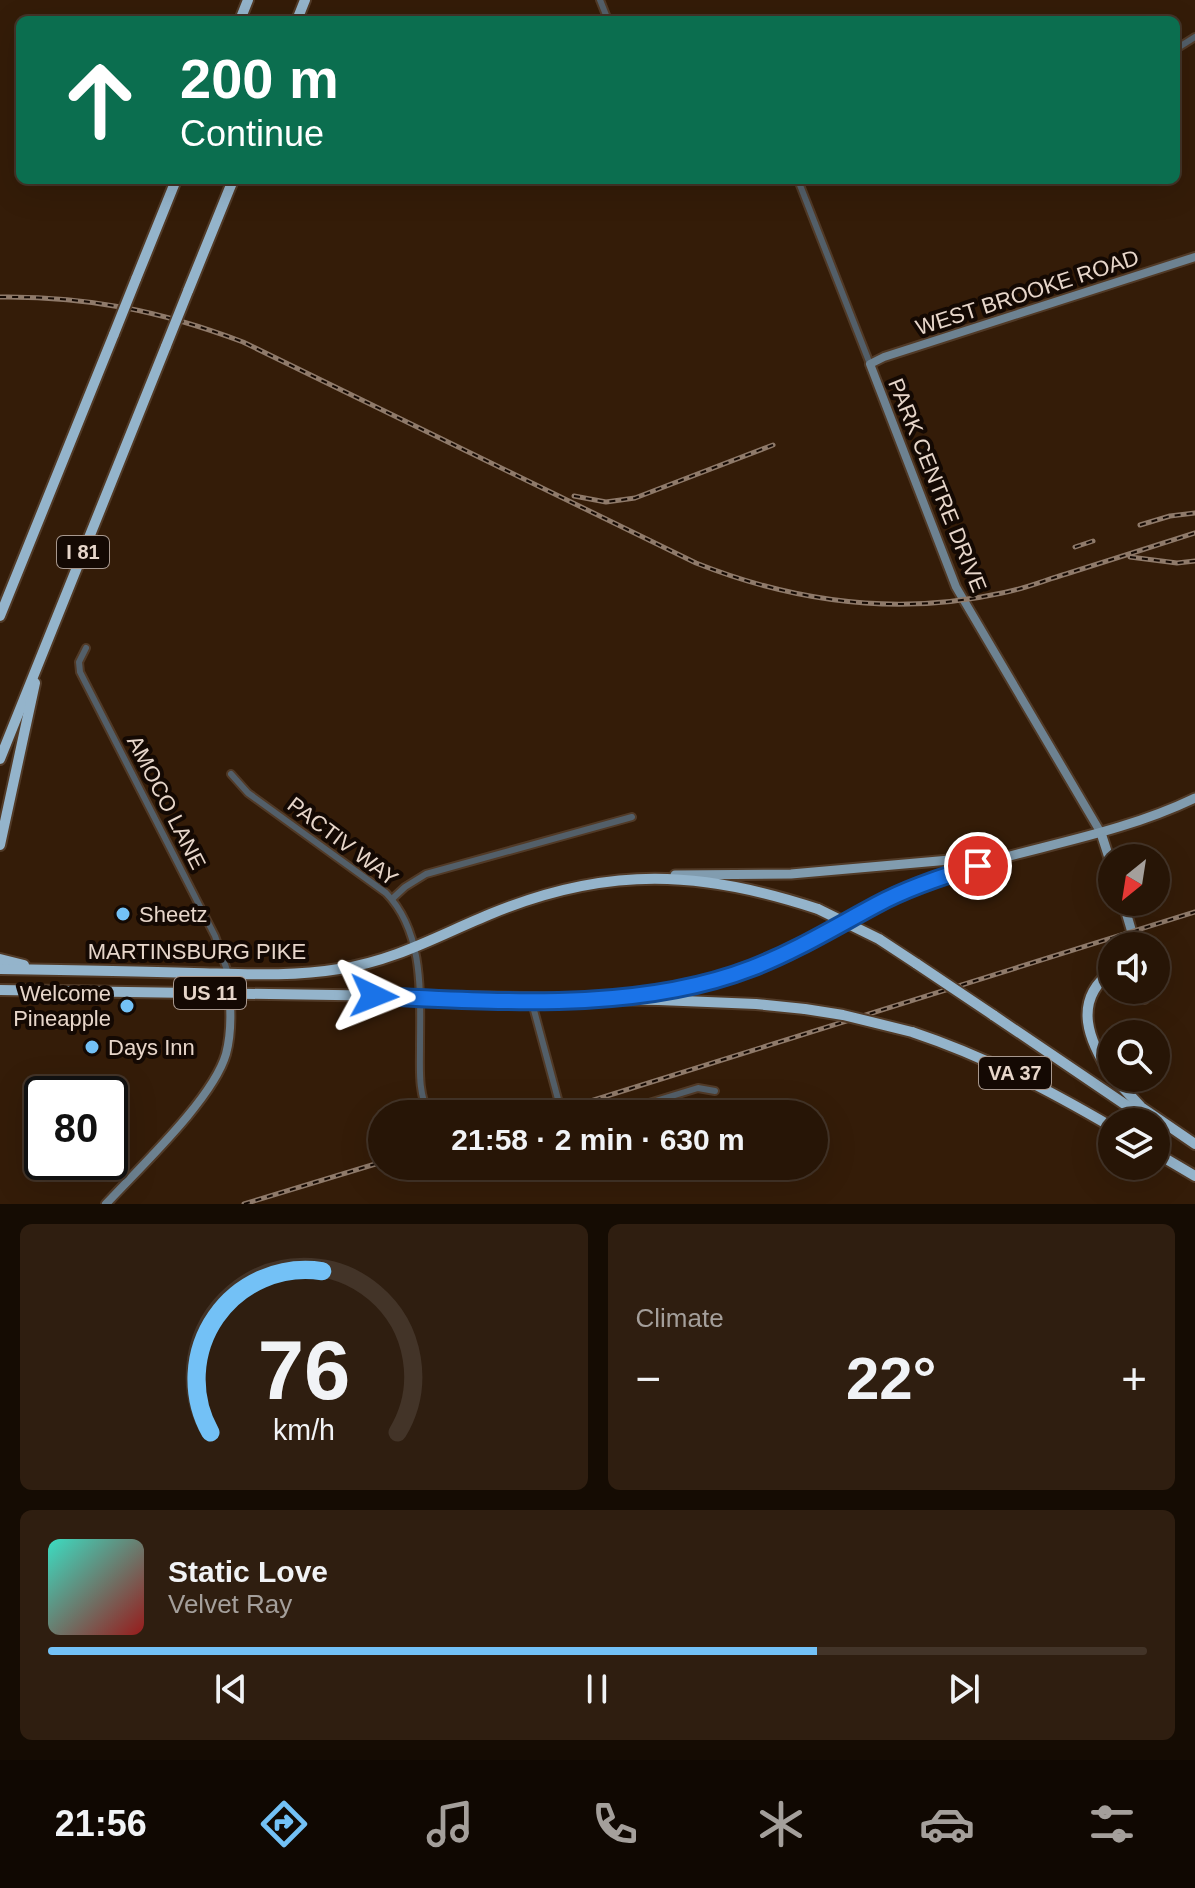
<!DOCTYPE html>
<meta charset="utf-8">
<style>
:root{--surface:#271506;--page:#2f1e10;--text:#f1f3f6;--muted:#a49f9b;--line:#433428;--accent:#73c1f6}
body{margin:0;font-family:Helvetica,sans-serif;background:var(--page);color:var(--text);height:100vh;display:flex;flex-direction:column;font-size:30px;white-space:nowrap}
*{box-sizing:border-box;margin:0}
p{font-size:26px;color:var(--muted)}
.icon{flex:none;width:44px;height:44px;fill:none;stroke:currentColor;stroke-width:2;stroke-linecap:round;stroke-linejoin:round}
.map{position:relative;height:1204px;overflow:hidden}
.side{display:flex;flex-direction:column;gap:20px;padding:20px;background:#150c03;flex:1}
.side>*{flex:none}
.banner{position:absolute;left:16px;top:16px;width:1164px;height:168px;border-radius:12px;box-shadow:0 8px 32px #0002,0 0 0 2px var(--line);background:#0b6e4f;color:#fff;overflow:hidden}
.needle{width:52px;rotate:210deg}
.controls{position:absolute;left:1098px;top:844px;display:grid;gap:16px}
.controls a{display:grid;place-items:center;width:72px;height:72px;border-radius:50%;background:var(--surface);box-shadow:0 8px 32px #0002,0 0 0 2px var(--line);font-size:40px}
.speed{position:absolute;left:24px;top:1076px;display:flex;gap:16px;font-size:40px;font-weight:700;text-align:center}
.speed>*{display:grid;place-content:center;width:104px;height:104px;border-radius:50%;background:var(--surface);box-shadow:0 8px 32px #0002,0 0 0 2px var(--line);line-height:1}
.speed .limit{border:4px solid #111;border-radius:12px;background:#fff;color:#111}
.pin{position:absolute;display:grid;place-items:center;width:68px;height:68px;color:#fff;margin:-34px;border:4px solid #fff;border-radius:50%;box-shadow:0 2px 8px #0007}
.me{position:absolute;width:88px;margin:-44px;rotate:92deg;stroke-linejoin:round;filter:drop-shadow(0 0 6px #0008)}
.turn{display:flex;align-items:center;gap:28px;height:168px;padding:0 32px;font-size:36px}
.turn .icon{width:104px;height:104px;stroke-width:2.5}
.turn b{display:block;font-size:56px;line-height:68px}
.big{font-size:60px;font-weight:800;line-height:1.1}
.side .card{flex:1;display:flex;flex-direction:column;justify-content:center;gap:12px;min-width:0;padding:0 28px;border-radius:12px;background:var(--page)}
.side .dial{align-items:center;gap:0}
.dial svg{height:208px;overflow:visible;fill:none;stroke:var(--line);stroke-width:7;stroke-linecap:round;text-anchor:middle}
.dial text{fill:var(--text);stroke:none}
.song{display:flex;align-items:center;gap:24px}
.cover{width:96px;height:96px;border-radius:12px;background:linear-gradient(135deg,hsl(170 70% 55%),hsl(0 70% 35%))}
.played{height:8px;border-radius:4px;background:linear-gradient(90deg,var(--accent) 70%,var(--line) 70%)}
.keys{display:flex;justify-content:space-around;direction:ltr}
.heat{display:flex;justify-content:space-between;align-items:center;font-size:44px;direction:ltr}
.side .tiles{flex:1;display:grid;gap:20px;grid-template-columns:1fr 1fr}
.card:last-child{grid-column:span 2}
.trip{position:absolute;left:368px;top:1100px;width:460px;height:80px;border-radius:40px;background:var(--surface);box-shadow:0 8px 32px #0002,0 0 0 2px var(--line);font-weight:800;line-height:80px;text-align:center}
.tab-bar{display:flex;height:128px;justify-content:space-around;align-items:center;background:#100802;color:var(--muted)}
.tab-bar .icon{width:56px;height:56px}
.tab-bar .on{color:var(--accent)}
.tab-bar b{font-size:36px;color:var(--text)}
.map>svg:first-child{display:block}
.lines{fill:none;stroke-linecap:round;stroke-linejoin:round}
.street-casing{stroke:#513a27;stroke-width:10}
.secondary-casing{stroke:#513a27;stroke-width:12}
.primary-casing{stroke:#513a27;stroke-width:13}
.highway-casing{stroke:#513a27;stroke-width:14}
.street{stroke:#535f69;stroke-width:6}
.secondary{stroke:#6d8291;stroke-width:8}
.primary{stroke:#819caf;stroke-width:9}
.highway{stroke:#94b4cb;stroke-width:10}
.rail-casing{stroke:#8f7a6a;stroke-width:5}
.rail{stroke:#140903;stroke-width:2;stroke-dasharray:6;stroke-linecap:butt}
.highway-bridge-casing{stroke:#513a27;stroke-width:14;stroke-linecap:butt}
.highway-bridge{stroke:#94b4cb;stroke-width:10}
.route-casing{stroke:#114b97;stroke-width:20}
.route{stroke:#1a73e8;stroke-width:14}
.poi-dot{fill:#73c1f6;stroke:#140903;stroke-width:3}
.labels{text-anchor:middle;stroke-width:8;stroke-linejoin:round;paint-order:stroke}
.shield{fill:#140903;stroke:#a8988e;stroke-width:2}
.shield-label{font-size:20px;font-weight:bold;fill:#e7d6ca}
.street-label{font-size:22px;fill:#e7d6ca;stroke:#140903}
.poi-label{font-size:22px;fill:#e7d6ca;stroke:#140903;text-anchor:start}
</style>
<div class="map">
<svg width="1195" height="1204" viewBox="0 0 1195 1204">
<rect width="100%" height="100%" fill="#341c08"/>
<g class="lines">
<defs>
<g id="street">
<polyline points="600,0 608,20"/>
<polyline points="1176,49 1195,37"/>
<polyline points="798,180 870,364"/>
<polyline points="86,648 79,662 80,672 215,936 228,973"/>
<path d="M231,774l17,19 138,100c39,40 34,103 34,154 0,23 -2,46 9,67"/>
<polyline points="392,899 405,887 426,874 632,817"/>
<polyline points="531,999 562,1114"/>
<polyline points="1145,1000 1146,990"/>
<polyline points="613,1114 698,1088 715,1091"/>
</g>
<g id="secondary">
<polyline points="1101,833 956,587 870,364 884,357 1195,257"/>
<path d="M106,1204c33,-36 107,-105 120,-150 7,-26 4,-54 2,-81"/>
</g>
<g id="primary">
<polyline points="1101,833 1112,867"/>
<polyline points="675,875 791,874 995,856"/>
<polyline points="1123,902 1136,946"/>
<path d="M634,996c63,-6 124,-27 180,-56 39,-21 77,-46 119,-61 86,-31 179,-41 262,-81"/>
</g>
<g id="highway">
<polyline points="240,20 248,0"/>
<polyline points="297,20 305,0"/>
<polyline points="136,279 176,180"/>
<polyline points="188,291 233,180"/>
<polyline points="0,616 114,334"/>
<polyline points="0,759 166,346"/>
<polyline points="0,845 35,683"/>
<polyline points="879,939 917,964"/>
<polyline points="0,959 24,965"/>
<path d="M0,969c65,1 129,2 194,4 49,1 97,4 145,-4 56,-8 102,-35 154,-56 115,-47 208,-43 325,-4"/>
<path d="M1112,971c-41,30 -23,71 0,105"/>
<polyline points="0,990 659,1000 756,1004 805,1009"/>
<polyline points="993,1015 1151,1122"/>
<path d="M912,1032c72,24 135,57 200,95"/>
<polyline points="1114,1078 1141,1107 1195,1144"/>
<polyline points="1156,1153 1195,1176"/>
</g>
</defs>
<use href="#street" class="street-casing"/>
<use href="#secondary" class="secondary-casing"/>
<use href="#primary" class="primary-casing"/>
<use href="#highway" class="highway-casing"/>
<use href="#street" class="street"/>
<use href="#secondary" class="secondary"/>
<use href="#primary" class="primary"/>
<use href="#highway" class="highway"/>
<defs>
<g id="rail">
<path d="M0,297c88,-1 161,14 243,45l453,221c98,39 202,53 306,30 22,-4 43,-13 64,-19 43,-14 86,-27 129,-41"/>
<polyline points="574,496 606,502 635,498 773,445"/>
<polyline points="1140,525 1170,516 1195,513"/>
<polyline points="1075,547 1093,541"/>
<polyline points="1130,557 1177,563 1195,561"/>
<polyline points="549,1114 1195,912"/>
<polyline points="244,1204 382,1162"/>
</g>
</defs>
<use href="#rail" class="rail-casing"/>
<use href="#rail" class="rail"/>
<defs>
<g id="highway-bridge">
<polyline points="114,334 136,279"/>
<polyline points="166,346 188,291"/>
<polyline points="818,909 879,939"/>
<polyline points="917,964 993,1015"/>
<polyline points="805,1009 843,1015 912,1032"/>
</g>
</defs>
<use href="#highway-bridge" class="highway-bridge-casing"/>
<use href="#highway-bridge" class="highway-bridge"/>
</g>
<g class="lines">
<defs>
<path id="route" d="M374,996c123,5 262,17 378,-28 44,-17 83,-41 124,-63 33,-18 67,-29 102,-39"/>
</defs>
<use href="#route" class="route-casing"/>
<use href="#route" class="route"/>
</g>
<g class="poi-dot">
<circle cx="123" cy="914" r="8"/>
<circle cx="127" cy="1006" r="8"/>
<circle cx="92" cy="1047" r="8"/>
</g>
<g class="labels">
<g class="shield">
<rect x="57" y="536" width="52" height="32" rx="6"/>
<rect x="174" y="977" width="72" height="32" rx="6"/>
<rect x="979" y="1057" width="72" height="32" rx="6"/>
</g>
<g class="shield-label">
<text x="83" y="559">I 81</text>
<text x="210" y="1000">US 11</text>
<text x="1015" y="1080">VA 37</text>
</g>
<g class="street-label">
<text transform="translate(1027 292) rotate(-18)" y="8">WEST BROOKE ROAD</text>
<text transform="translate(938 485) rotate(68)" y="8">PARK CENTRE DRIVE</text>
<text transform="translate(167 802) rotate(63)" y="8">AMOCO LANE</text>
<text transform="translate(343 841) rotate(37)" y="8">PACTIV WAY</text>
<text x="197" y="959">MARTINSBURG PIKE</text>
</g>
<g class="poi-label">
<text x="139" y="922">Sheetz</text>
<text x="111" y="1001" text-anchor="end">Welcome<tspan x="111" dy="25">Pineapple</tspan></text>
<text x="108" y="1055">Days Inn</text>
</g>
</g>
</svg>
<div class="controls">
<a><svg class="needle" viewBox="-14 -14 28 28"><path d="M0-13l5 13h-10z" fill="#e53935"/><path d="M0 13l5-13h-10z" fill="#a49f9b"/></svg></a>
<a><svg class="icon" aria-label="sound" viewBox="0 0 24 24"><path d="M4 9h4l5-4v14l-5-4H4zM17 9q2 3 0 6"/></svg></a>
<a><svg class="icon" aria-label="search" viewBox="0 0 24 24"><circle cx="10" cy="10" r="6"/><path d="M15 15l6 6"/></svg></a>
<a><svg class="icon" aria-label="layers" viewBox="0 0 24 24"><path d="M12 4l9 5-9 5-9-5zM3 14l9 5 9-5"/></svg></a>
</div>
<div class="speed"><div class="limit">80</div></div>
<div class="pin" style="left:978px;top:866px;background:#d93025"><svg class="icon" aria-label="arrive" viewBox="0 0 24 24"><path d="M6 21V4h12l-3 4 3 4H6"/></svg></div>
<svg class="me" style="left:374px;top:996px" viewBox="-20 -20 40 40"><path d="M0-17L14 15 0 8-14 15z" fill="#1a73e8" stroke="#fff" stroke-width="4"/></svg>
<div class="trip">21:58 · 2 min · 630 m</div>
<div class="banner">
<div class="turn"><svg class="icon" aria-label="ahead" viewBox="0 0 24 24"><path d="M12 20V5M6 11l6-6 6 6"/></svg><div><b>200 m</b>Continue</div></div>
</div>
</div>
<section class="side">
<div class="tiles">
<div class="card dial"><svg viewBox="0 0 100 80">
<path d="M14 69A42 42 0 1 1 86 69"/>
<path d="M14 69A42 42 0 0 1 57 7" stroke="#73c1f6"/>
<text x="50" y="56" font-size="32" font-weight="700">76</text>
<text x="50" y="72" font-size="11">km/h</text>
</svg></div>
<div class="card"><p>Climate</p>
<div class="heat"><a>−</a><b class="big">22°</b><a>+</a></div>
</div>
<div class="card">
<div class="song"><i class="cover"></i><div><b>Static Love</b><p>Velvet Ray</p></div></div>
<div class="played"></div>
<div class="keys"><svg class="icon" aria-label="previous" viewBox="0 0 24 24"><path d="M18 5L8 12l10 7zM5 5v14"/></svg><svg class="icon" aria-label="pause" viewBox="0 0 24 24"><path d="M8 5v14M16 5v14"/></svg><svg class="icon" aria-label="next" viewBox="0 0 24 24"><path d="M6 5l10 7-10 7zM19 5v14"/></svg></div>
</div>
</div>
</section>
<nav class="tab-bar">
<b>21:56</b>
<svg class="icon on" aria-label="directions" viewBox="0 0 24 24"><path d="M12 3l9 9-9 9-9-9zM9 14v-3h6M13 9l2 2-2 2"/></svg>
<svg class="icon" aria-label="music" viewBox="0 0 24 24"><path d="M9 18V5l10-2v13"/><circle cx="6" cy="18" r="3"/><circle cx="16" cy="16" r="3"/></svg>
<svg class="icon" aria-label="phone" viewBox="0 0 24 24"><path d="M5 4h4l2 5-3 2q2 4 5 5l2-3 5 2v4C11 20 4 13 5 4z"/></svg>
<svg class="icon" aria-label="climate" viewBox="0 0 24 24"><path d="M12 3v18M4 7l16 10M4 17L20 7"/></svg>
<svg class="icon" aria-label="car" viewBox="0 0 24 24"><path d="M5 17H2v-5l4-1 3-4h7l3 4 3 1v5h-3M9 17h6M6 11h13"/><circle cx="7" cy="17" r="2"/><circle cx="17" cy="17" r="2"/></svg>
<svg class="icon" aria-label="filters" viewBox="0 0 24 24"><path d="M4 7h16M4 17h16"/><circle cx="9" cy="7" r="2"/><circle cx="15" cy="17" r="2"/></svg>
</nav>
